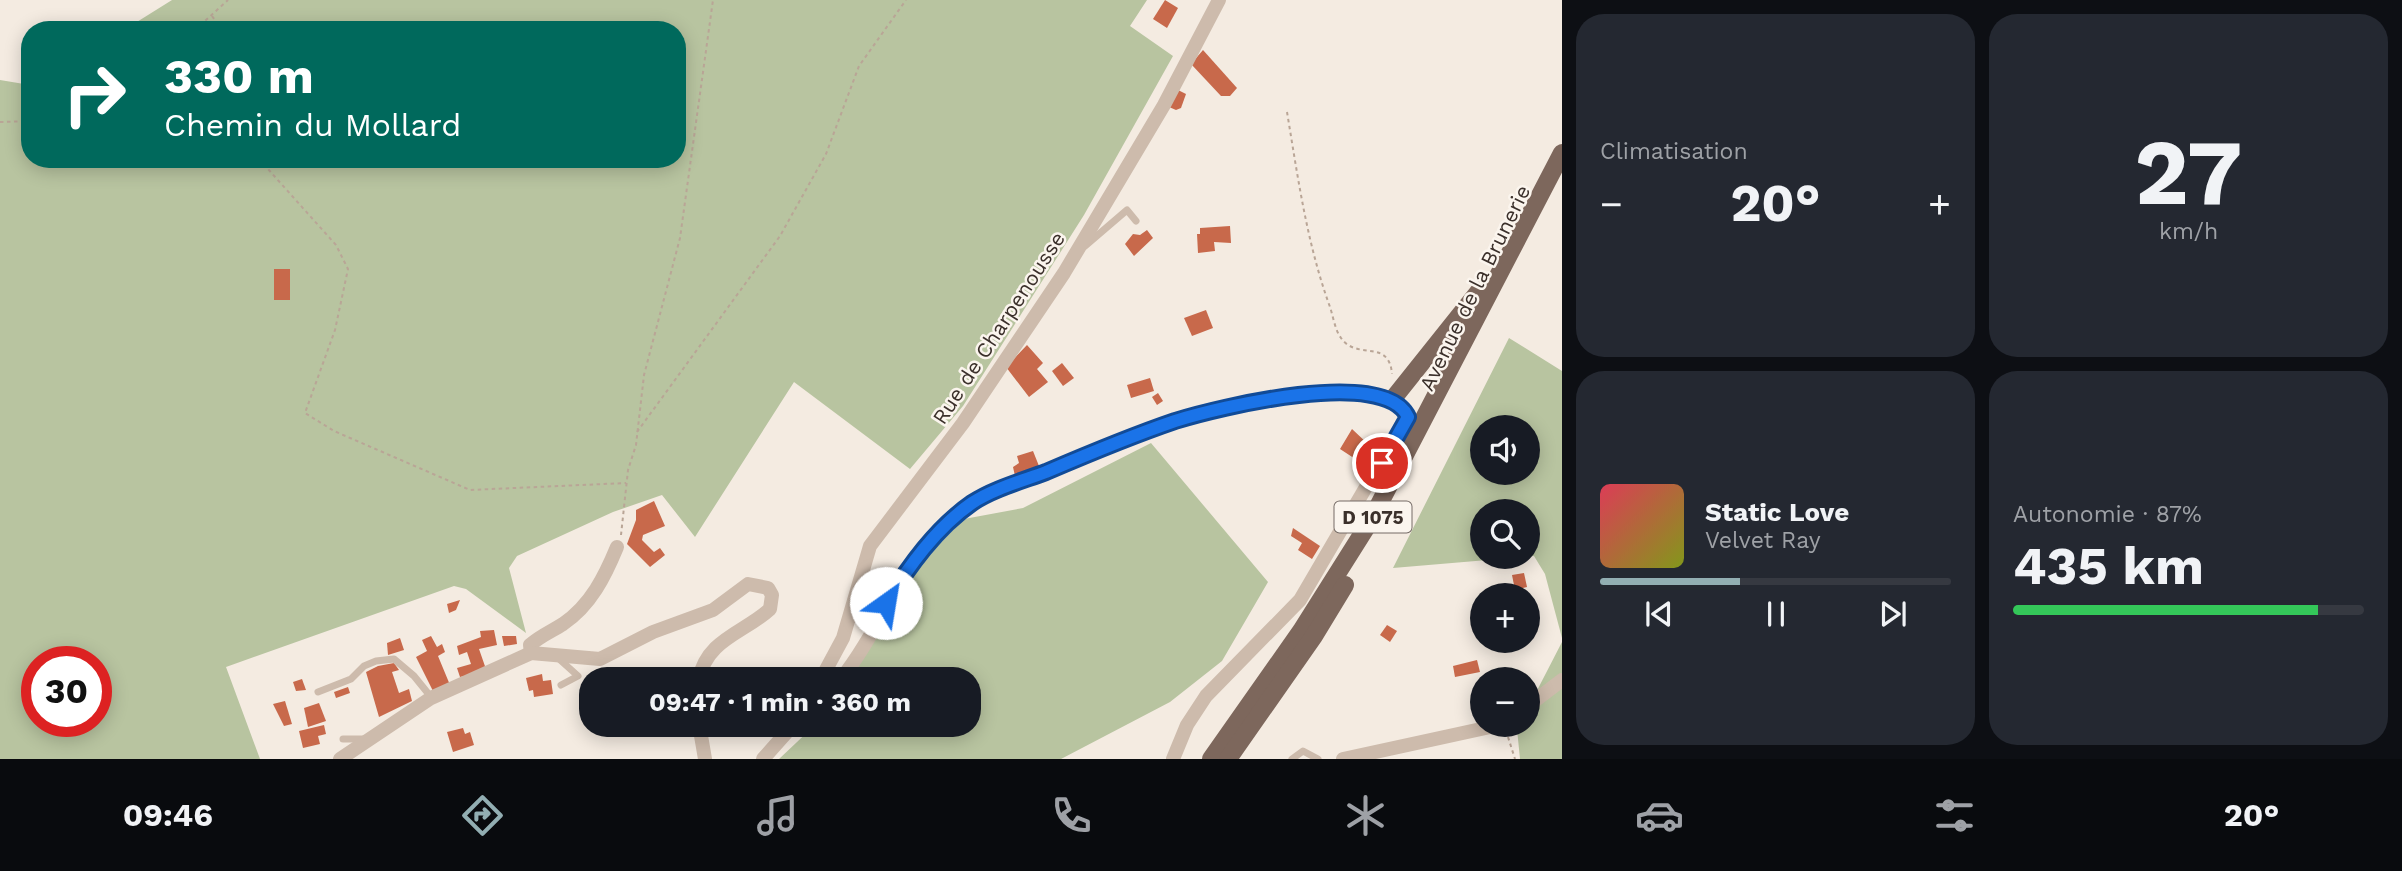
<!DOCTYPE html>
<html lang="fr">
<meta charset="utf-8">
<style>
:root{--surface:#171b24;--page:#242831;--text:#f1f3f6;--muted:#9ea1a6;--line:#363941;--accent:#92aeb2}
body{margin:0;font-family:"Work Sans",sans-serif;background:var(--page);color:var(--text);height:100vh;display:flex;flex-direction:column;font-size:26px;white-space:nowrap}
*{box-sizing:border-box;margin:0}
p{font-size:23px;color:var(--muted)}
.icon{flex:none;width:38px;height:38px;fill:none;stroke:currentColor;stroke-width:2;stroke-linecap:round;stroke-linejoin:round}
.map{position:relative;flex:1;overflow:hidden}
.panel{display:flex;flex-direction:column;gap:14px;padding:14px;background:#0d0f14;width:840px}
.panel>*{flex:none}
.banner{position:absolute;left:21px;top:21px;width:665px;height:147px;border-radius:28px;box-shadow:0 4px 18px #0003;background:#00695c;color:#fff;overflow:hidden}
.buttons{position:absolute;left:1470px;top:415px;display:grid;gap:14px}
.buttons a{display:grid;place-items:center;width:70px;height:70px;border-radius:50%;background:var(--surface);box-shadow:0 4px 18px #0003;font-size:35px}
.speed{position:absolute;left:21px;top:646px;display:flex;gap:14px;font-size:35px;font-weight:700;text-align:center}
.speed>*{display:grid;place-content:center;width:91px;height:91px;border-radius:50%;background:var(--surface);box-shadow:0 4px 18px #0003;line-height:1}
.speed .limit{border:10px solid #d22;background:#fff;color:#111}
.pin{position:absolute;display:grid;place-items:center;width:60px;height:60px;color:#fff;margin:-30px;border:4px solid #fff;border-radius:50%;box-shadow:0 2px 7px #0007}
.me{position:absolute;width:77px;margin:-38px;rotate:32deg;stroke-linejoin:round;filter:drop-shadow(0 0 5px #0008)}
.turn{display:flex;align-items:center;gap:24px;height:147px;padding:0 28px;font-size:32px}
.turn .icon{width:91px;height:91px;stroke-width:2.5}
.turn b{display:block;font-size:49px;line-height:60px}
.big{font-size:52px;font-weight:700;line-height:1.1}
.panel .tile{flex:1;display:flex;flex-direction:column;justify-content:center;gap:10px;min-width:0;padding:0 24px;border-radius:28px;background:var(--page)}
.panel .dial{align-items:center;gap:0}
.dial b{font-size:91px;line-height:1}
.song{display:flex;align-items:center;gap:21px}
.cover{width:84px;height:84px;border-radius:10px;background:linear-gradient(135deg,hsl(350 70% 55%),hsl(70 70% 35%))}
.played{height:7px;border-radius:4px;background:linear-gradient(90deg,var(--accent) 40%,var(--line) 40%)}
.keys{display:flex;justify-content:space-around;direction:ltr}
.heat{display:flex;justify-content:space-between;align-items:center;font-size:38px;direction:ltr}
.charge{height:10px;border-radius:5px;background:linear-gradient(90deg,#34c759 87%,var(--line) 0)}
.panel .tiles{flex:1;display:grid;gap:14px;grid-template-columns:repeat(2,1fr)}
.trip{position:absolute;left:579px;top:667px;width:402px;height:70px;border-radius:28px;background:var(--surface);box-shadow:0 4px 18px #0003;font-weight:700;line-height:70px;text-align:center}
.dock{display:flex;height:112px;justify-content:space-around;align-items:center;background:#090b0e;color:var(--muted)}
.dock .icon{width:49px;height:49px}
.dock .current{color:var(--accent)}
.dock b{font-size:32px;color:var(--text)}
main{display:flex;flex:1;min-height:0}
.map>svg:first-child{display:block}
.green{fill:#b8c4a0;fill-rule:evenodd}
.building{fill:#c8694b}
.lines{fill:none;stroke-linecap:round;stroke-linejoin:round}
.path{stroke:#b9a596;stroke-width:2;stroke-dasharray:3.5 3.5;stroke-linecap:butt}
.lane{stroke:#cdbbac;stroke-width:7}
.street{stroke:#cdbbac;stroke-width:14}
.primary{stroke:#7d675c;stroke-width:18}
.route-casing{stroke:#114b97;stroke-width:18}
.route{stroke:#1a73e8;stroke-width:12}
.labels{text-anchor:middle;stroke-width:5;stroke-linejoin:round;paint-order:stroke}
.shield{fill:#fbf5ee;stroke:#756b66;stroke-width:2}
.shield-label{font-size:19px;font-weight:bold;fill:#3b302b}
.street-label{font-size:21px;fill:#3b302b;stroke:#fbf5ee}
</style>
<main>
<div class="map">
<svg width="1562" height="759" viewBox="0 0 1562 759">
<rect width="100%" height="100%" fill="#f4ebe1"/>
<g class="green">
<path d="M172,0h975l-17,26 43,30 -89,159 -121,191 -53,63 -116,-87 -99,155 -33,-42 -49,17 -96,44 -8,12 17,65 -60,-44 -12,-3 -228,81 34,92h-260v-679l30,5v74h647v-129h-553zM37,662h59v59h-59z"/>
<path d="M1509,338l53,33v267l-17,-64 -11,-18 -141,12zM1528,427v45h-46v-45zM1528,511v45h-46v-45z"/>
<polygon points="1151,443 1268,582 1222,661 1170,702 1061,759 779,759 815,725 970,724 970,679 845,679 916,568 964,519 1023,508"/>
<polygon points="1562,642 1562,759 1520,759 1517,729 1519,725 1528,724 1528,708"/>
</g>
<g class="building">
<polygon points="1165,0 1178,8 1167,28 1153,19"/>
<polygon points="1203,50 1237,88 1230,96 1221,96 1191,64"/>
<polygon points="1178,90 1186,94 1181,108 1176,110 1169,107"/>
<polygon points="1230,226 1231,243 1214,242 1215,251 1198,253 1197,234 1200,234 1200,228"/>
<polygon points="1147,230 1153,238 1134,256 1125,244 1133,234 1140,235"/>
<rect x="274" y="269" width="16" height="31"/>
<polygon points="1206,310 1213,328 1192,336 1184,318"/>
<polygon points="1027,345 1043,363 1037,369 1048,382 1029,397 1006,367"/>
<polygon points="1062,363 1074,378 1063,386 1052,371"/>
<polygon points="1150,378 1154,391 1131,398 1127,385"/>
<polygon points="1158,393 1163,401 1157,405 1152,397"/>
<polygon points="1352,429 1368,444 1365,449 1377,457 1369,468 1340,449"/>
<polygon points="1033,451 1039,466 1015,476 1013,467 1019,463 1017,456"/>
<polygon points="654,501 665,526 643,535 642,540 654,552 660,548 665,555 650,567 627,544 636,520 636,510"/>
<polygon points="1293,528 1320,546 1312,559 1298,550 1302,543 1291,536"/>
<polygon points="1524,573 1527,587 1515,590 1512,575"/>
<polygon points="460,600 456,610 449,613 447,604"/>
<polygon points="1387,625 1397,631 1390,642 1380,635"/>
<polygon points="494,630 497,645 479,649 487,672 460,677 457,668 471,664 467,652 459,655 457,646 481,637 480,631"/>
<polygon points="431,636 437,647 442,644 445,652 438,656 450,685 433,691 416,657 427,651 422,640"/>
<polygon points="502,636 516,636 517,644 504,646"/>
<polygon points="400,638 404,650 388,655 387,643"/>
<polygon points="1477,660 1480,672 1455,677 1453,666"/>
<polygon points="394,663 399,670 392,672 399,693 409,689 412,701 379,717 366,672 378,666"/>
<polygon points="542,674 543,681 551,680 553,694 534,697 533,690 529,691 526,678"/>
<polygon points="302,679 306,690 296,691 293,682"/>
<polygon points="348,687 350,693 336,698 334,692"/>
<polygon points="285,701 292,724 284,726 273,704"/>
<polygon points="319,703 326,721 308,727 304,708"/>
<polygon points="324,725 326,734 318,736 320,744 303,748 299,731"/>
<polygon points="463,728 465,734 470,732 474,745 453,752 447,732"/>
</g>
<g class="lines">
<g class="path">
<polyline points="212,16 222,30"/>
<polyline points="195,30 228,0"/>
<path d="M1287,112c11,66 20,132 43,195 3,9 5,23 11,31 16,23 48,0 51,36"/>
<polyline points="0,122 30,121"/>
<polyline points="259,159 336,245 348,269 335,330 305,413 334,431 470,490 626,483"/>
<polyline points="637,432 780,236 826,154 859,66 906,0"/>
<polyline points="621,535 628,470 636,445 644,375 680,238 713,0"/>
<polyline points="1508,737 1515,759"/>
</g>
<g class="lane">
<polyline points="1085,246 1127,210 1136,221"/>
<polyline points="558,658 578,676 561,685"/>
<polyline points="318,692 351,679 364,666 376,661 394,659 414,676 431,697"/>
<polyline points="343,739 367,739"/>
<polyline points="1292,759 1303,751 1318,759"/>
</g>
<g class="street">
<path d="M531,653l-1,-8c10,-9 22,-14 33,-21 28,-19 42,-48 54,-77"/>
<polyline points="821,679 843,638 870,546 963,423 1064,273 1164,105 1219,0"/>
<path d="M841,679c47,-59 63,-132 132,-177 20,-12 47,-20 69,-29 44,-18 88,-37 133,-52 43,-13 210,-55 232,-4l-107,183 -94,96 -19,29 -14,34"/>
<polyline points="1528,706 1562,680"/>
<polyline points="699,724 705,759"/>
<path d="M340,759l91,-61 100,-45 69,6 53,-27 60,-22 35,-26 20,4 4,7 -2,14c-26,24 -63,30 -71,70"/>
<polyline points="763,759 794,724"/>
<polyline points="1343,759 1504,724"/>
</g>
<g class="primary">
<polyline points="1392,400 1483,286"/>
<polyline points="1211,759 1301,631 1371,520 1562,153"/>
<polyline points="1228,759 1314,636 1345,585"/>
</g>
</g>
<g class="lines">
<defs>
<path id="route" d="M886,603c23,-37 50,-75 86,-100 21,-14 50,-22 74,-31 42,-18 85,-36 129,-51 42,-13 210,-55 233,-4l-26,46"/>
</defs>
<use href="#route" class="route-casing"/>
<use href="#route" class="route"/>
</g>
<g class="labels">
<rect class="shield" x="1334.5" y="501.5" width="77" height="31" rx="5"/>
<g class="shield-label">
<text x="1373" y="524">D 1075</text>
</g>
<g class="street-label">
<text transform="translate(1475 288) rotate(-64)" y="7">Avenue de la Brunerie</text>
<text transform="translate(999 328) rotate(-57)" y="7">Rue de Charpenousse</text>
</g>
</g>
</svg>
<div class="buttons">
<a><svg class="icon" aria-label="sound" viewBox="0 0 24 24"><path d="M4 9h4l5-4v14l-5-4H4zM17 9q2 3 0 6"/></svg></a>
<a><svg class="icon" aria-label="search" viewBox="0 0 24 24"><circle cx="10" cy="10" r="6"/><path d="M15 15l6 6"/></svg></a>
<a>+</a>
<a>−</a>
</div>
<div class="speed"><div class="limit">30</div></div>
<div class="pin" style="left:1382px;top:463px;background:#d93025"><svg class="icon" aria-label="arrive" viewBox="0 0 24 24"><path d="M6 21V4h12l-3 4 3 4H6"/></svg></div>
<svg class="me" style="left:886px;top:603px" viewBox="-20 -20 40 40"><circle r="19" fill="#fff"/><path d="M0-13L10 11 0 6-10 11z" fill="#1a73e8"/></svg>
<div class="trip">09:47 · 1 min · 360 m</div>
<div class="banner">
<div class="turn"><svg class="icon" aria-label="right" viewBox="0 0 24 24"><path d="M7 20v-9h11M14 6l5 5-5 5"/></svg><div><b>330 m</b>Chemin du Mollard</div></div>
</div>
</div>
<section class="panel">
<div class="tiles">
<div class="tile"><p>Climatisation</p>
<div class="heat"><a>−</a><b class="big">20°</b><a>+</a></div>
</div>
<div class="tile dial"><b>27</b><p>km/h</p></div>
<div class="tile">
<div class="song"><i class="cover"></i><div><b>Static Love</b><p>Velvet Ray</p></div></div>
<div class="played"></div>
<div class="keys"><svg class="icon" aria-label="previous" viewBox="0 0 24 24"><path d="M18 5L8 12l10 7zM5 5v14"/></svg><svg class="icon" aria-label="pause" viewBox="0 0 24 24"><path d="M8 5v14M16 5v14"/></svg><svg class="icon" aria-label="next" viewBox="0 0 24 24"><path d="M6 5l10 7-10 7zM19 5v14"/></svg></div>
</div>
<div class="tile"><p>Autonomie · 87%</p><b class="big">435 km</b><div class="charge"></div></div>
</div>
</section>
</main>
<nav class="dock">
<b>09:46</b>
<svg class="icon current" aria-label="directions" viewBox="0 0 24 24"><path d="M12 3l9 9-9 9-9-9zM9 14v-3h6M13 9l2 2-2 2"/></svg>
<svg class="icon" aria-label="music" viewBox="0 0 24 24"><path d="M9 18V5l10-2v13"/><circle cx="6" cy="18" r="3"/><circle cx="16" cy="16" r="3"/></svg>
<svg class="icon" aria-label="phone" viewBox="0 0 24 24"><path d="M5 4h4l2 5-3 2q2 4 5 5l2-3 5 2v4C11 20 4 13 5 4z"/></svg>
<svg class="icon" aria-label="climate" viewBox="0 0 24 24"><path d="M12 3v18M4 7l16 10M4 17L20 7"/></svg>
<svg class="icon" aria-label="car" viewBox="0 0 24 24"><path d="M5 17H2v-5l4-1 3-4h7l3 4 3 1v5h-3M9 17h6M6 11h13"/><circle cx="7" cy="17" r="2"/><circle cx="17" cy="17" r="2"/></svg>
<svg class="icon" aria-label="filters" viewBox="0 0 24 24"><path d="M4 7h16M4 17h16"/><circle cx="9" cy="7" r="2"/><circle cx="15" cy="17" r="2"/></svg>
<b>20°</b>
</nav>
